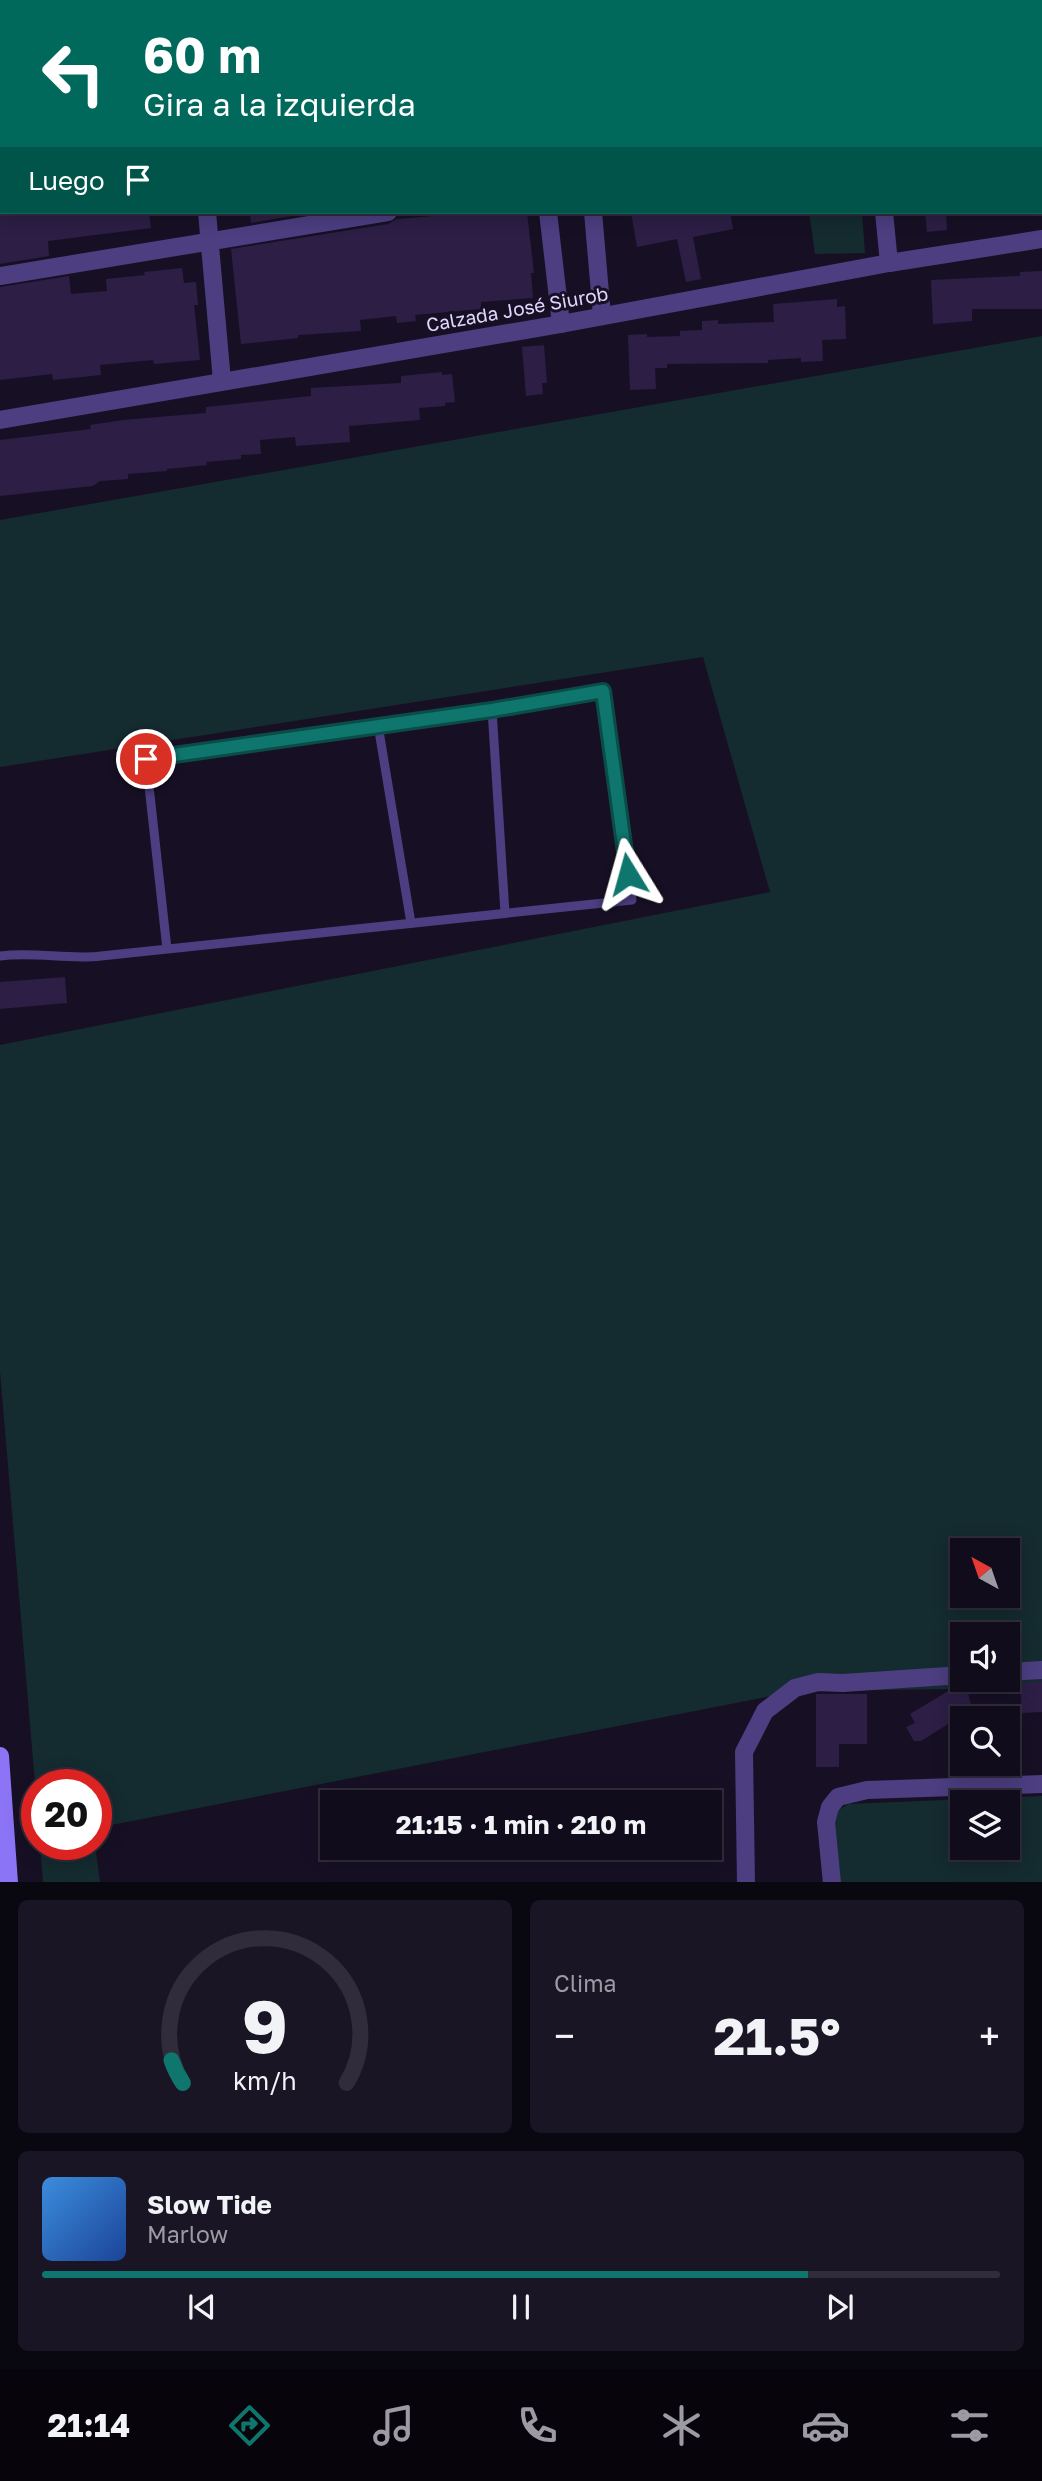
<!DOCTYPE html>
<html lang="es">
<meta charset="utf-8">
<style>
:root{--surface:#110c1c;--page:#1a1525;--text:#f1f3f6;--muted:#9c9ba3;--line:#302c3b;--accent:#0f766e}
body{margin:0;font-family:"Golos Text",sans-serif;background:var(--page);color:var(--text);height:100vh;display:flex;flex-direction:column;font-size:26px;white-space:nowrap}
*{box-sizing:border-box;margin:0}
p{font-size:23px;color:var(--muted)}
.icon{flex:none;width:38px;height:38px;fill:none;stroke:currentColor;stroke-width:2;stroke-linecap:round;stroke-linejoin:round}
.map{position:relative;height:1882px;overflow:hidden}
.details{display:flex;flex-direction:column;gap:18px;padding:18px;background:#09070f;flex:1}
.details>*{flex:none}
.hud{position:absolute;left:0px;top:0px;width:1043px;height:214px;box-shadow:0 4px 18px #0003,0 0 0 2px var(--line);background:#00695c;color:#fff;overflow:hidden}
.needle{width:46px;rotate:320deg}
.tools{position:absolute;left:950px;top:1538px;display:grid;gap:14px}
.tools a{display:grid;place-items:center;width:70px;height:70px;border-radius:0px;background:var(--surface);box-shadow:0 4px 18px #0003,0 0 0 2px var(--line);font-size:35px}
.speed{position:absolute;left:21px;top:1769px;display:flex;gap:14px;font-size:35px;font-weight:700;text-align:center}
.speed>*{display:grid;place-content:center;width:91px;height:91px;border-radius:50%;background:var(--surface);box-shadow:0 4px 18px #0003,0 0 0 2px var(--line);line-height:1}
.speed .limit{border:10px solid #d22;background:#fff;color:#111}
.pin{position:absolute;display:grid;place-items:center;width:60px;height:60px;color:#fff;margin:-30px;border:4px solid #fff;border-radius:50%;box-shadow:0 2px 7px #0007}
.me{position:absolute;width:77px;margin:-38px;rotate:352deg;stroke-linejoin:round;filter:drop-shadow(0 0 5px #0008)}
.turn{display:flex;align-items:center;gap:24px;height:147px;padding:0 28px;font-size:32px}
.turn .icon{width:91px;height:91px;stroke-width:2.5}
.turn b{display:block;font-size:49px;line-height:60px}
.then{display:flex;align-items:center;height:66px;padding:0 28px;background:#0003;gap:14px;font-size:26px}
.big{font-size:52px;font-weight:700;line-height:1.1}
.details .tile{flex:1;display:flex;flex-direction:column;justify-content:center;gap:10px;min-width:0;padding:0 24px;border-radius:10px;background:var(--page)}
.details .dial{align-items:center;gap:0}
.dial svg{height:182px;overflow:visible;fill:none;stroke:var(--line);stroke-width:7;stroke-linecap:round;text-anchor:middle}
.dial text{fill:var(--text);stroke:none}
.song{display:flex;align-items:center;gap:21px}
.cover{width:84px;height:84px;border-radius:10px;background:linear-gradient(135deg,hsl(210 70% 55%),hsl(220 70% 35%))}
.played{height:7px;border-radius:4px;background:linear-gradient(90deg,var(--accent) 80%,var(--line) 80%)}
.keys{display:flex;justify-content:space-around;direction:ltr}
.heat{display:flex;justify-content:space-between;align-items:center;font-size:38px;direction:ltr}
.details .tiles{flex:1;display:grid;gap:18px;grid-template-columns:1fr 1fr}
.tile:last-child{grid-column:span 2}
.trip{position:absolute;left:320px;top:1790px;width:402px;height:70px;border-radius:0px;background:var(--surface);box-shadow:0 4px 18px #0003,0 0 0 2px var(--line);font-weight:700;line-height:70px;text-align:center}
.dock{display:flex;height:112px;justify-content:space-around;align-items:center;background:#07050b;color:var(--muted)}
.dock .icon{width:49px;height:49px}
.dock .on{color:var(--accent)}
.dock b{font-size:32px;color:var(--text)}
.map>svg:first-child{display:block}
.green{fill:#142b2f;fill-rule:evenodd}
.building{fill:#2c1e45}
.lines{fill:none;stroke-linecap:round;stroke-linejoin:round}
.lane{stroke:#4c3e81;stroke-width:9}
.street{stroke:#4c3e81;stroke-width:18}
.secondary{stroke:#8c74f7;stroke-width:18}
.route-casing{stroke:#0a4d48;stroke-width:18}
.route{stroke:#0f766e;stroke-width:12}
.labels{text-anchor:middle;stroke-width:6;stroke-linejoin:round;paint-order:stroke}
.street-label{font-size:19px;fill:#e1d7fd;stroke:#171025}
</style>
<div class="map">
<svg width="1042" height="1883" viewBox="0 0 1042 1883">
<rect width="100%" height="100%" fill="#171025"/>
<g class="green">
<polygon points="809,212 862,212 865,253 815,254"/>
<path d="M1042,336v1352l-245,3 -701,137v-43h-59v22l-37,-436v-326l770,-153 -67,-235 -703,110v-247zM962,1550h46v46h-46zM962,1634h46v46h-46z"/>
<path d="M1042,1796v86h-202l-7,-58 3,-12 12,-8zM962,1802h46v46h-46z"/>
<polygon points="40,1845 95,1845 100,1882 43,1882"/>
</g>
<g class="building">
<polygon points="0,212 149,212 151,228 48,241 49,256 0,264"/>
<polygon points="250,212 297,212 297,215 251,223"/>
<polygon points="454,212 527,212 534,273 531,273 533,298 481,302 481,309 415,315 416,321 397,323 396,316 360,320 361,331 298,335 298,338 241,344 231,249 388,224 397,219 433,216 433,214"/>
<polygon points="631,212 730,212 733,229 693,237 701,279 686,282 677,239 637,247"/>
<polygon points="925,212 946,212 947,230 927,232"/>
<polygon points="182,268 184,283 196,282 198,305 194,305 200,360 154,364 153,360 100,365 101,375 53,380 52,374 0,380 0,287 69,276 71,294 107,291 106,279 145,275 144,272"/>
<polygon points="1042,271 1042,309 972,309 972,321 933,324 931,280 1020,276 1020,272"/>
<polygon points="837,299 837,307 845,306 846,339 822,340 823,361 801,362 801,358 768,360 768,363 667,364 667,368 655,368 656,389 630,390 628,335 647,334 647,337 680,336 680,331 702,330 702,321 718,320 718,324 774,322 773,304"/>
<polygon points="544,345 547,383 542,383 543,394 526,396 522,347"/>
<polygon points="442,372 442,375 452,374 455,402 445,403 445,406 419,408 420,420 349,426 350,442 296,446 295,437 260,440 261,454 241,455 241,459 206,462 207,465 167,469 167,471 128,474 128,479 100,481 93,486 0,496 0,440 91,429 90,425 123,420 206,413 206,407 311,396 311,388 401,383 401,376"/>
<polygon points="65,977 67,1003 0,1009 0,982"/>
<polygon points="1042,1681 1042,1712 1022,1713 1020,1683"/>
<polygon points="966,1685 972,1709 921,1741 914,1741 906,1727 915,1723 910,1714 950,1690"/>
<polygon points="816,1694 867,1694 867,1744 839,1744 839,1767 816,1767"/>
</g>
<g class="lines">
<g class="lane">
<polyline points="492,710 505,913"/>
<polyline points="378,725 411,923"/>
<path d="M0,956c34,-5 67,4 101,0 177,-18 354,-37 531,-56l-29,-209 -111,19 -346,49 21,190"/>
</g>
<g class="street">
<polyline points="188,0 188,2"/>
<polyline points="530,0 530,2"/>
<polyline points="575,0 575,2"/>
<polyline points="424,2 434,0"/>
<polyline points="870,2 880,0"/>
<polyline points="0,73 2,73"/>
<polyline points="1041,98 1042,98"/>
<polyline points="0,150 2,150"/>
<polyline points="207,212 222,381"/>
<polyline points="548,212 561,324"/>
<polyline points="593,212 602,316"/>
<polyline points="884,212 889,263"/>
<polyline points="0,276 388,212"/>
<polyline points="0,420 561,324 889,263 1042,239"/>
<polyline points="1008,1672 1042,1670"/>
<polyline points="746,1883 744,1752 765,1711 795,1688 818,1682 843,1683 962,1675"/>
<polyline points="832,1883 826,1822 830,1807 838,1797 867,1790 1042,1784"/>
</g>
<polyline class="secondary" points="0,1756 9,1883"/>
</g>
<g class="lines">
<defs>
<polyline id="route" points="146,759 492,710 603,691 628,874"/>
</defs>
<use href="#route" class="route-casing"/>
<use href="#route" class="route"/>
</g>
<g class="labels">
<g class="street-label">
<text transform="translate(517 309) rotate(-10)" y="7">Calzada José Siurob</text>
</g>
</g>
</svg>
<div class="tools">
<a><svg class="needle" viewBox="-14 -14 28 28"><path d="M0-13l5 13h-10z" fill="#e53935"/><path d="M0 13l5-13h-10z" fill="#9c9ba3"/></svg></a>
<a><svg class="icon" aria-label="sound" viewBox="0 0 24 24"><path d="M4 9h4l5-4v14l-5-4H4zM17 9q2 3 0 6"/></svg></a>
<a><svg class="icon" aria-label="search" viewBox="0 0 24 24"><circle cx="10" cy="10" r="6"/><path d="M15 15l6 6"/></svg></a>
<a><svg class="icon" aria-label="layers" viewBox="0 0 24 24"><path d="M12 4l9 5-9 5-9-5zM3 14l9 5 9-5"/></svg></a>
</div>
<div class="speed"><div class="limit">20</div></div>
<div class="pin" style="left:146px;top:759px;background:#d93025"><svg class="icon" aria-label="arrive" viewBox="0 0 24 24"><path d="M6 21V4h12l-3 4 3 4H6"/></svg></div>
<svg class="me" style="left:628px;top:874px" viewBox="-20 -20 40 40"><path d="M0-17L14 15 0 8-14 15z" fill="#0f766e" stroke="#fff" stroke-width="4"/></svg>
<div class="trip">21:15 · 1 min · 210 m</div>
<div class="hud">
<div class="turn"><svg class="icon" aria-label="left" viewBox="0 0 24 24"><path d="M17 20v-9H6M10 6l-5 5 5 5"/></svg><div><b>60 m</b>Gira a la izquierda</div></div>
<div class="then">Luego<svg class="icon" aria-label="arrive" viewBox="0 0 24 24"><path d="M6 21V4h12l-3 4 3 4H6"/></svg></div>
</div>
</div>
<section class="details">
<div class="tiles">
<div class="tile dial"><svg viewBox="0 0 100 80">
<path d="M14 69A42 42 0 1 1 86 69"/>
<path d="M14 69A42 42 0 0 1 9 59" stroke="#0f766e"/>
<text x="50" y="56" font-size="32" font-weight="700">9</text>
<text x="50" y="72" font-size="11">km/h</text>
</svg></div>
<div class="tile"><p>Clima</p>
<div class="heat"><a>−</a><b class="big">21.5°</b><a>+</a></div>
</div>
<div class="tile">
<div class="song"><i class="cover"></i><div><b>Slow Tide</b><p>Marlow</p></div></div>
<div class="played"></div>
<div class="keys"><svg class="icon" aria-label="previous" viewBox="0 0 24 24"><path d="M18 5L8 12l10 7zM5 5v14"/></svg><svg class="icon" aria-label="pause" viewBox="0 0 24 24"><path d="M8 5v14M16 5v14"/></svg><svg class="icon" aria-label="next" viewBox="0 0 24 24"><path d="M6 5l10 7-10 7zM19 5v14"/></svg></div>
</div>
</div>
</section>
<nav class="dock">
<b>21:14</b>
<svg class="icon on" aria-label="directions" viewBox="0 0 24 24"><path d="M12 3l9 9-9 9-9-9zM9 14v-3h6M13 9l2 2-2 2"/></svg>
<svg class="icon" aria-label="music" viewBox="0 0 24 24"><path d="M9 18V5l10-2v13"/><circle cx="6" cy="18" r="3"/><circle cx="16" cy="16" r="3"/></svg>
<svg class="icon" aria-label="phone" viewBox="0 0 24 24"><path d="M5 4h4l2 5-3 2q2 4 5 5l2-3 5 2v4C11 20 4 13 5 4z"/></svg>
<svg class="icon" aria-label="climate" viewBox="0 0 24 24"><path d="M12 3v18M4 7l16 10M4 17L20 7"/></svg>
<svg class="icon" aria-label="car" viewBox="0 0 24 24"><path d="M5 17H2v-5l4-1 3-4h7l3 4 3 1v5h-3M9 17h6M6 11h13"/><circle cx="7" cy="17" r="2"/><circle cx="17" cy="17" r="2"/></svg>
<svg class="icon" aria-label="filters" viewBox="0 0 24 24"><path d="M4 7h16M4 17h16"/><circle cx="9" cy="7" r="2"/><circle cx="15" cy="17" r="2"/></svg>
</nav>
